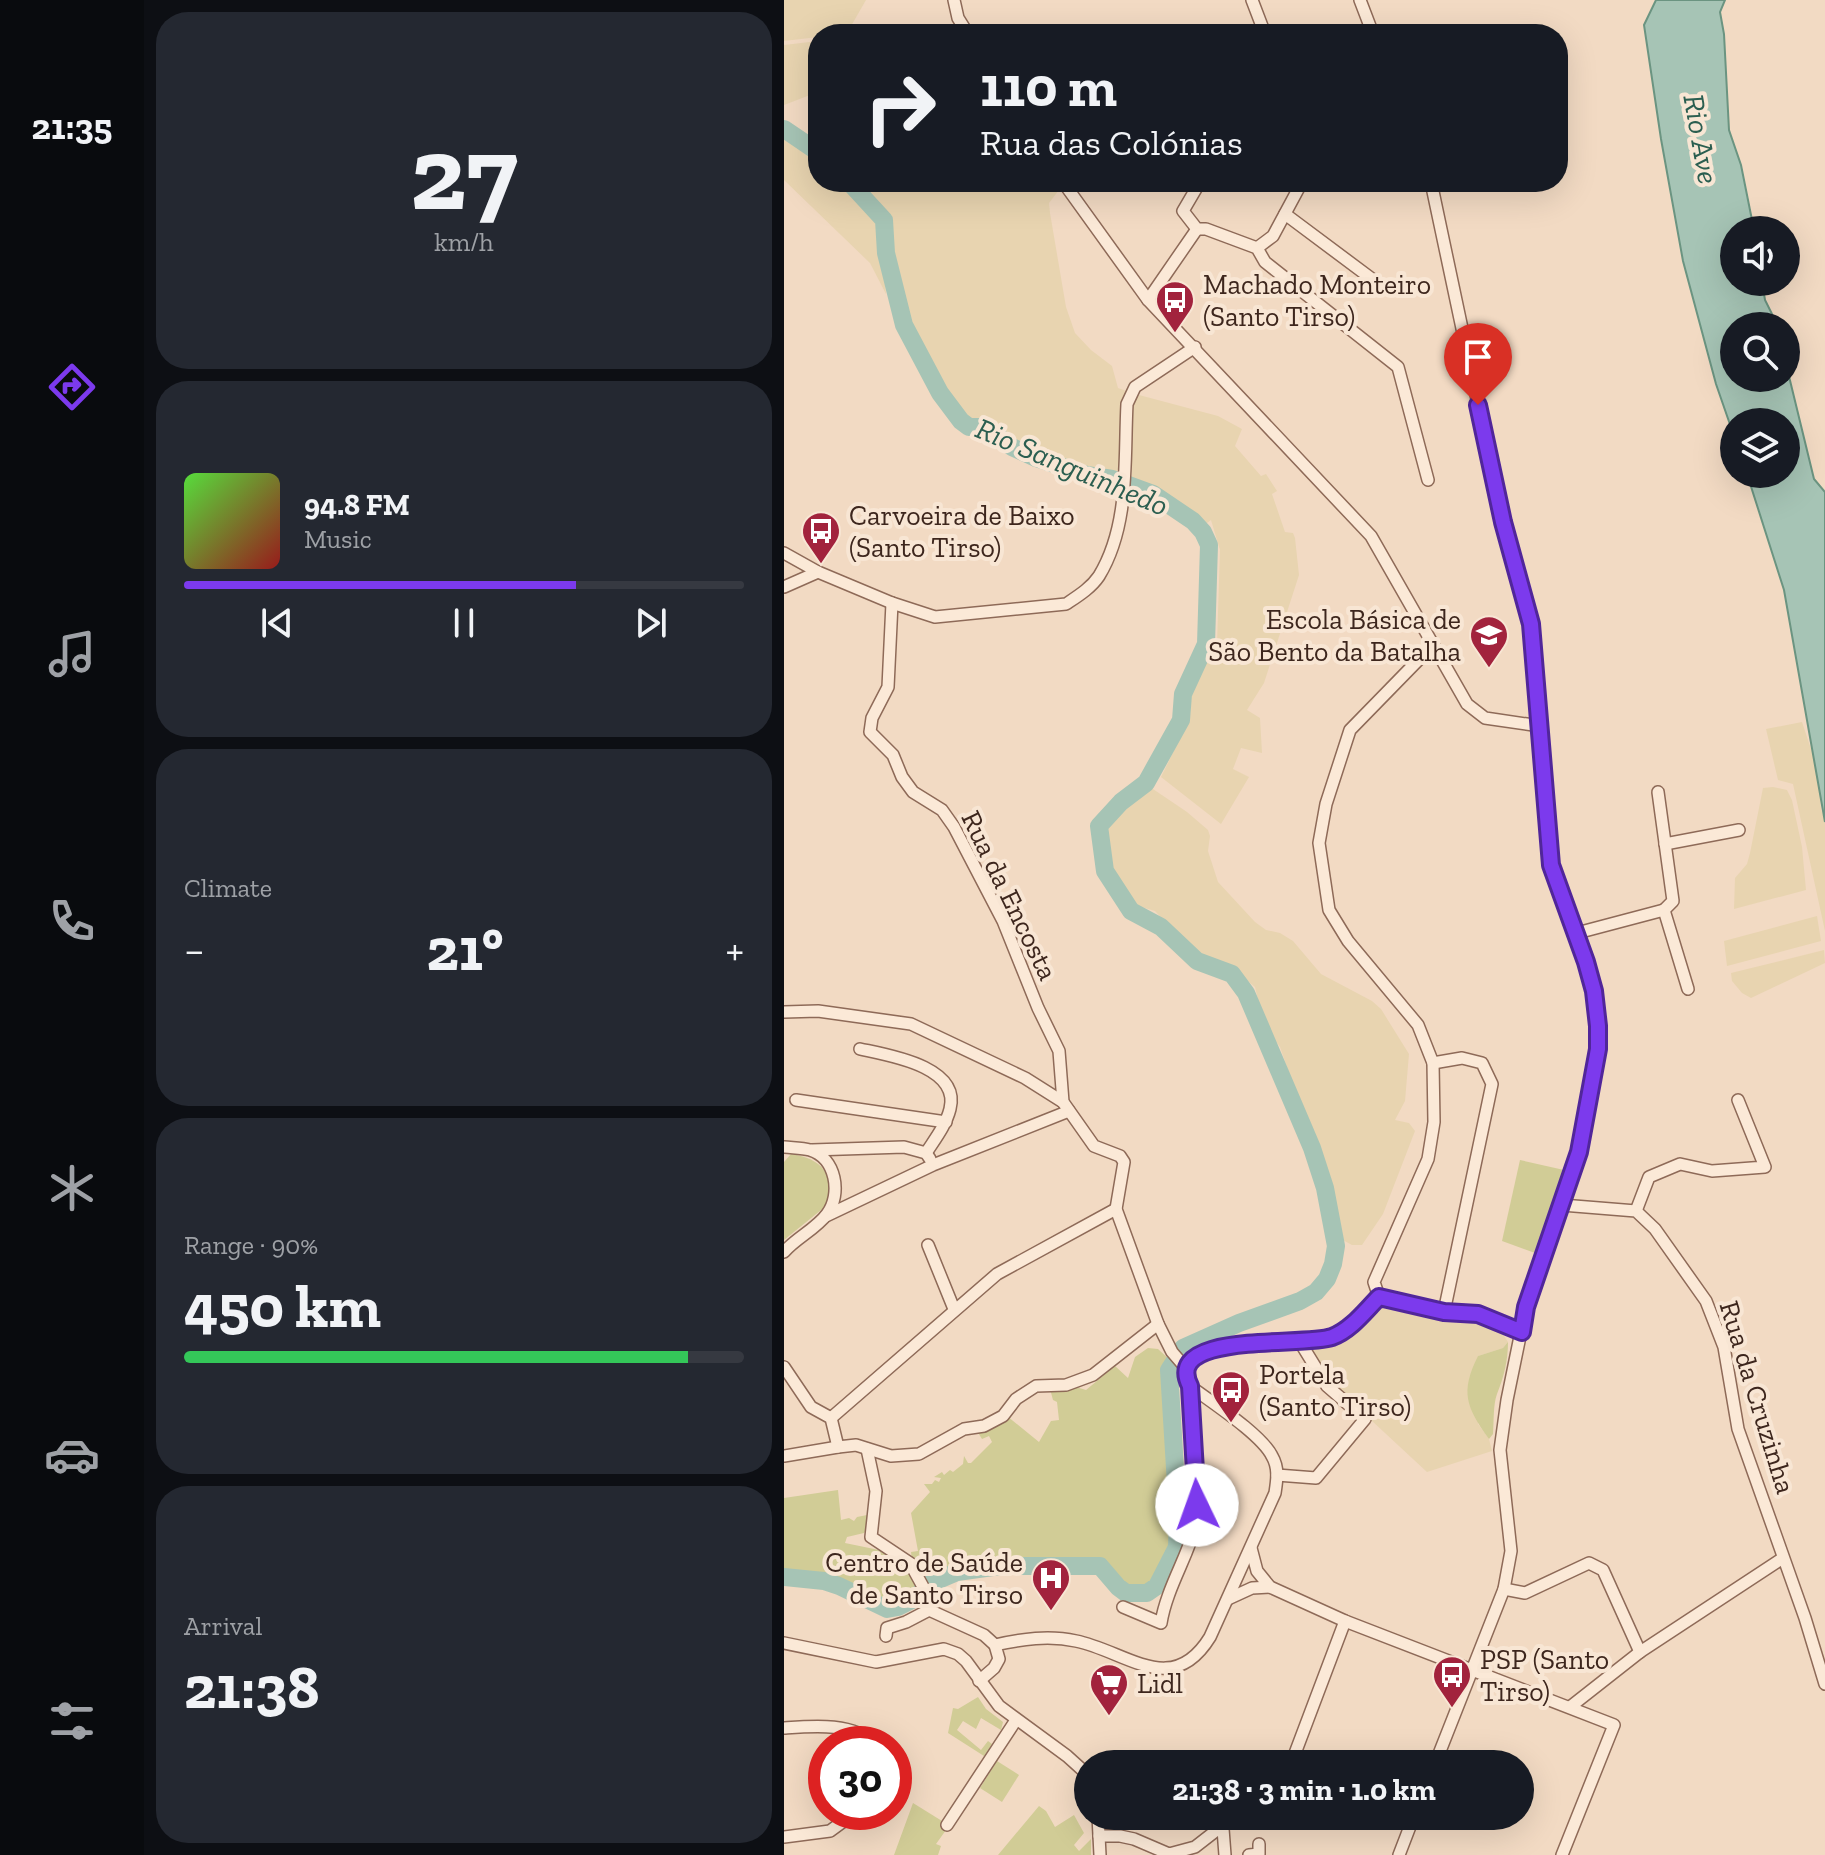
<!DOCTYPE html>
<meta charset="utf-8">
<style>
:root{--surface:#171b24;--page:#242831;--text:#f1f3f6;--muted:#9ea1a6;--line:#363941;--accent:#7c3aed}
body{margin:0;font-family:"Zilla Slab",serif;background:var(--page);color:var(--text);height:100vh;display:flex;flex-direction:column;font-size:30px;white-space:nowrap}
*{box-sizing:border-box;margin:0}
p{font-size:26px;color:var(--muted)}
.icon{flex:none;width:44px;height:44px;fill:none;stroke:currentColor;stroke-width:2;stroke-linecap:round;stroke-linejoin:round}
.map{position:relative;flex:1;overflow:hidden}
.panel{display:flex;flex-direction:column;gap:12px;padding:12px;background:#0d0f14;width:640px}
.panel>*{flex:none}
.guide{position:absolute;left:24px;top:24px;width:760px;height:168px;border-radius:32px;box-shadow:0 8px 32px #0002;background:#171b24;color:var(--text);overflow:hidden}
.buttons{position:absolute;left:936px;top:216px;display:grid;gap:16px}
.buttons a{display:grid;place-items:center;width:80px;height:80px;border-radius:50%;background:var(--surface);box-shadow:0 8px 32px #0002;font-size:40px}
.speed{position:absolute;left:24px;top:1726px;display:flex;gap:16px;font-size:40px;font-weight:700;text-align:center}
.speed>*{display:grid;place-content:center;width:104px;height:104px;border-radius:50%;background:var(--surface);box-shadow:0 8px 32px #0002;line-height:1}
.speed .limit{border:12px solid #d22;background:#fff;color:#111}
.pin{position:absolute;display:grid;place-items:center;width:68px;height:68px;color:#fff;margin:-82px -34px;border-radius:50% 50% 50% 0;rotate:-45deg;box-shadow:0 0 8px #0007}
.pin .icon{rotate:45deg}
.me{position:absolute;width:88px;margin:-44px;rotate:357deg;stroke-linejoin:round;filter:drop-shadow(0 0 6px #0008)}
.turn{display:flex;align-items:center;gap:28px;height:168px;padding:0 40px;font-size:36px}
.turn .icon{width:104px;height:104px;stroke-width:2.5}
.turn b{display:block;font-size:56px;line-height:68px}
.big{font-size:60px;font-weight:700;line-height:1.1}
.panel .tile{flex:1;display:flex;flex-direction:column;justify-content:center;gap:12px;min-width:0;padding:0 28px;border-radius:32px;background:var(--page)}
.panel .dial{align-items:center;gap:0}
.dial b{font-size:104px;line-height:1}
.song{display:flex;align-items:center;gap:24px}
.cover{width:96px;height:96px;border-radius:12px;background:linear-gradient(135deg,hsl(110 70% 55%),hsl(0 70% 35%))}
.played{height:8px;border-radius:4px;background:linear-gradient(90deg,var(--accent) 70%,var(--line) 70%)}
.keys{display:flex;justify-content:space-around;direction:ltr}
.heat{display:flex;justify-content:space-between;align-items:center;font-size:44px;direction:ltr}
.charge{height:12px;border-radius:6px;background:linear-gradient(90deg,#34c759 90%,var(--line) 0)}
.trip{position:absolute;left:290px;top:1750px;width:460px;height:80px;border-radius:40px;background:var(--surface);box-shadow:0 8px 32px #0002;font-weight:700;line-height:80px;text-align:center}
main{display:flex;flex:1;min-height:0}
.dock{display:flex;flex-direction:column;width:144px;justify-content:space-around;align-items:center;background:#090b0e;color:var(--muted)}
.dock .icon{width:56px;height:56px}
.dock .active{color:var(--accent)}
.dock b{font-size:36px;color:var(--text)}
.map>svg:first-child{display:block}
.farmland{fill:#e8d4b0}
.green{fill:#d1cc96}
.water{fill:#a6c4b5;stroke:#6b9481;stroke-width:2}
.lines{fill:none;stroke-linecap:round;stroke-linejoin:round}
.river{stroke:#a6c4b5;stroke-width:18}
.minor-casing{stroke:#8e6a58;stroke-width:14}
.minor{stroke:#fbe9d7;stroke-width:11}
.route-casing{stroke:#51269a;stroke-width:20}
.route{stroke:#7c3aed;stroke-width:14}
.labels{text-anchor:middle;stroke-width:8;stroke-linejoin:round;paint-order:stroke}
.poi-label{font-size:28px;fill:#3d261d;stroke:#f8e6d4;text-anchor:start}
.street-label{font-size:28px;fill:#3d261d;stroke:#f8e6d4}
.water-label{font-size:30px;font-style:italic;fill:#2b5e50;stroke:#f8e6d4}
</style>
<main>
<nav class="dock">
<b>21:35</b>
<svg class="icon active" aria-label="directions" viewBox="0 0 24 24"><path d="M12 3l9 9-9 9-9-9zM9 14v-3h6M13 9l2 2-2 2"/></svg>
<svg class="icon" aria-label="music" viewBox="0 0 24 24"><path d="M9 18V5l10-2v13"/><circle cx="6" cy="18" r="3"/><circle cx="16" cy="16" r="3"/></svg>
<svg class="icon" aria-label="phone" viewBox="0 0 24 24"><path d="M5 4h4l2 5-3 2q2 4 5 5l2-3 5 2v4C11 20 4 13 5 4z"/></svg>
<svg class="icon" aria-label="climate" viewBox="0 0 24 24"><path d="M12 3v18M4 7l16 10M4 17L20 7"/></svg>
<svg class="icon" aria-label="car" viewBox="0 0 24 24"><path d="M5 17H2v-5l4-1 3-4h7l3 4 3 1v5h-3M9 17h6M6 11h13"/><circle cx="7" cy="17" r="2"/><circle cx="17" cy="17" r="2"/></svg>
<svg class="icon" aria-label="filters" viewBox="0 0 24 24"><path d="M4 7h16M4 17h16"/><circle cx="9" cy="7" r="2"/><circle cx="15" cy="17" r="2"/></svg>
</nav>
<section class="panel">
<div class="tile dial"><b>27</b><p>km/h</p></div>
<div class="tile">
<div class="song"><i class="cover"></i><div><b>94.8 FM</b><p>Music</p></div></div>
<div class="played"></div>
<div class="keys"><svg class="icon" aria-label="previous" viewBox="0 0 24 24"><path d="M18 5L8 12l10 7zM5 5v14"/></svg><svg class="icon" aria-label="pause" viewBox="0 0 24 24"><path d="M8 5v14M16 5v14"/></svg><svg class="icon" aria-label="next" viewBox="0 0 24 24"><path d="M6 5l10 7-10 7zM19 5v14"/></svg></div>
</div>
<div class="tile"><p>Climate</p>
<div class="heat"><a>−</a><b class="big">21°</b><a>+</a></div>
</div>
<div class="tile"><p>Range · 90%</p><b class="big">450 km</b><div class="charge"></div></div>
<div class="tile"><p>Arrival</p><b class="big">21:38</b></div>
</section>
<div class="map">
<svg width="1041" height="1855" viewBox="0 0 1041 1855">
<rect width="100%" height="100%" fill="#f2dac3"/>
<g class="farmland">
<polygon points="0,0 82,0 63,33 34,34 34,37 0,41"/>
<polygon points="34,41 34,92 0,105 0,45"/>
<polygon points="0,134 23,147 34,158 34,182 60,182 84,205 97,224 102,294 86,263 0,180"/>
<polygon points="72,182 271,182 275,190 265,203 266,213 282,307 291,333 307,350 328,366 334,388 345,392 337,465 330,475 233,447 207,425 189,423 178,416 131,338 114,284 108,254 105,219 97,205"/>
<polygon points="355,395 434,416 458,429 451,446 477,476 482,474 493,491 488,494 501,532 509,533 511,538 515,575 480,683 463,710 476,718 478,753 457,748 449,769 465,777 437,824 377,777 406,718 407,692 433,644 436,550 427,520 419,526 372,493 348,485 348,405"/>
<polygon points="1018,722 1033,767 1037,809 1041,822 1041,931 1009,784 994,780 982,729"/>
<polygon points="366,787 403,812 424,830 426,836 424,851 434,882 471,922 482,930 496,933 509,941 537,974 588,1001 597,1009 625,1054 621,1101 611,1120 625,1123 631,1131 599,1214 578,1245 568,1245 557,1239 530,1131 517,1108 496,1047 480,1025 471,987 446,966 411,953 371,911 354,906 343,894 330,874 321,841 322,827 345,800"/>
<polygon points="989,787 1003,790 1008,800 1018,847 1022,890 950,909 951,878 963,864 966,853 979,788"/>
<polygon points="1033,916 1037,941 943,966 940,941"/>
<polygon points="1040,950 1041,963 967,998 958,993 948,981 947,973"/>
<polygon points="600,1303 654,1317 663,1322 678,1315 695,1320 718,1333 724,1342 719,1348 694,1356 694,1424 705,1439 708,1451 643,1472 545,1381 528,1355 529,1346 560,1337 578,1323 592,1304"/>
</g>
<g class="green">
<path d="M7,1154c31,5 44,19 35,52l-42,34v-78z"/>
<polygon points="736,1160 780,1170 751,1253 718,1241"/>
<path d="M724,1342c0,18 -4,35 -11,52 -4,11 -3,27 -4,40l-4,5c-23,-32 -29,-47 -11,-83l25,-8z"/>
<path d="M364,1348l10,1 14,13 -5,10 8,175 -18,34 -8,9 -21,2 -8,-6 -19,-23c-56,0 -127,-10 -175,22l-14,-25 -1,-8 7,-1 -7,-38 19,-21 -6,-8h8l3,-4 4,2 2,-4 -7,-1 8,-5 2,3 6,-5 3,2 10,-8 1,-8 4,7h3l21,-21 -3,-6 -7,3 -5,-8 21,-6 9,-9 32,26 12,-21 8,-1 -2,-18 -4,-2 -3,-11 26,-2 10,3 29,-24 13,12 7,-21z"/>
<path d="M54,1490l3,30 8,-2 5,3 3,-4 10,-2v14l-3,4 -17,4 -2,6 34,7 24,14 17,27c-35,31 -51,2 -86,-9 -16,-5 -33,-4 -50,-7v-77z"/>
<polygon points="194,1697 202,1709 219,1722 217,1730 197,1718 192,1729 179,1721 173,1730 197,1750 204,1741 208,1744 200,1756 164,1733 169,1708 174,1709"/>
<polygon points="213,1761 235,1775 218,1802 196,1788"/>
<polygon points="129,1803 158,1821 162,1830 152,1844 157,1846 154,1855 110,1855"/>
<polygon points="255,1806 262,1811 271,1827 290,1815 300,1833 290,1845 295,1851 307,1839 307,1855 214,1855"/>
</g>
<polygon class="water" points="872,0 941,0 936,12 940,34 945,130 957,165 970,230 950,230 950,282 978,282 981,300 994,326 950,326 950,378 1002,378 1002,364 1030,479 1041,492 1041,822 1000,590 963,474 1002,474 1002,422 950,422 950,436 932,384 899,261 877,139 860,25"/>
<g class="lines">
<g class="river">
<polyline points="0,129 34,152"/>
<polyline points="0,1577 40,1581 55,1586 103,1609 114,1607 130,1599 145,1584 173,1572 216,1566 316,1566 334,1587 342,1593 363,1593 373,1586 393,1547 394,1517 385,1370 399,1348 455,1323 516,1301 532,1292 543,1279 549,1264 552,1246 541,1188 528,1148 462,993 448,974 413,961 377,927 347,911 321,871 315,826 337,802 362,783 397,720 399,694 422,644 425,545 419,532 409,521 369,494 328,479 303,475 252,458 228,447 201,427 185,427 177,421 156,393 120,325 102,253 100,220 65,182"/>
</g>
<defs>
<g id="minor">
<polyline points="170,0 174,18 184,34"/>
<polyline points="468,0 481,34"/>
<polyline points="576,0 589,34"/>
<polyline points="279,182 364,300 587,536 683,704 701,718 756,726"/>
<polyline points="416,182 399,211 413,229 422,229 473,248 481,262 614,367 644,480"/>
<polyline points="647,182 719,522 747,624 767,865 793,933 810,991 814,1026 814,1049 795,1152 742,1307 723,1400 716,1450 727,1551 720,1589 651,1764"/>
<polyline points="501,214 592,282"/>
<polyline points="473,248 489,236 518,182"/>
<polyline points="364,300 413,229"/>
<polyline points="0,553 34,572"/>
<path d="M0,587l34,-15 74,31 43,14 131,-13c12,-8 25,-16 33,-28 31,-51 25,-115 28,-172l8,-17 60,-40"/>
<path d="M108,603l-4,84 -16,31 -2,14 23,23 9,22 11,15 29,18 12,17 49,94 35,87 21,43 4,51 31,44 26,10 4,6 -8,47 42,115 14,28 13,15v9l5,10c21,16 71,48 82,70 7,12 5,24 3,37l-65,144c-38,62 -84,14 -134,4 -27,-6 -54,-2 -81,4l4,14 -5,9 -15,13"/>
<polyline points="874,792 889,901 880,910 904,989"/>
<polyline points="881,844 955,830"/>
<polyline points="793,933 880,910"/>
<polyline points="0,1012 34,1011 127,1024 241,1078 279,1102"/>
<path d="M76,1049c27,6 101,17 90,60 -4,16 -15,30 -24,44"/>
<polyline points="649,1063 678,1058 698,1063 708,1084 660,1312"/>
<polyline points="12,1100 162,1122"/>
<path d="M0,1147c8,1 18,1 26,3 26,8 32,44 17,64 -11,15 -31,24 -43,38"/>
<polyline points="28,1150 120,1147 142,1153 146,1159"/>
<polyline points="778,1205 852,1211 871,1229 922,1301 940,1347 954,1429 1021,1618 1041,1684"/>
<polyline points="852,1211 865,1177 896,1164 928,1171 981,1167 954,1100"/>
<polyline points="42,1216 149,1165 285,1111"/>
<polyline points="144,1245 170,1309"/>
<polyline points="595,1297 590,1282 644,1159 650,1122 649,1063 634,1025 564,941 545,910 535,843 542,804 566,730 648,646"/>
<polyline points="595,1297 660,1312 694,1314 738,1332"/>
<polyline points="0,1367 27,1407 47,1418 54,1447 72,1445 107,1456 135,1454 180,1429 200,1426 219,1416 232,1399 252,1386 282,1385 309,1375 374,1324"/>
<path d="M401,1367c24,-37 109,-16 147,-30 19,-7 33,-26 47,-40"/>
<polyline points="47,1418 213,1274 332,1209"/>
<polyline points="83,1449 92,1491 87,1537 126,1563 143,1594 145,1610"/>
<polyline points="0,1456 54,1447"/>
<polyline points="493,1475 532,1478 581,1419 543,1386 516,1342"/>
<polyline points="467,1548 473,1571 486,1587 561,1621 830,1725 778,1855"/>
<polyline points="720,1589 741,1593 805,1563 819,1570 856,1652"/>
<polyline points="444,1599 468,1588 486,1587"/>
<path d="M339,1607l38,16c6,-37 29,-69 37,-106l-8,-131"/>
<polyline points="145,1610 200,1635 211,1645"/>
<polyline points="102,1636 103,1628 122,1622 145,1610"/>
<polyline points="0,1643 92,1662 160,1649 174,1654 182,1661 215,1706 283,1756 304,1775"/>
<polyline points="786,1707 856,1652 999,1558"/>
<path d="M0,1728c28,-2 70,-6 90,16"/>
<polyline points="507,1764 561,1621"/>
<polyline points="314,1816 316,1855"/>
<polyline points="438,1816 441,1855"/>
<polyline points="163,1825 232,1720"/>
<polyline points="315,1836 336,1836 350,1839 385,1854 411,1847 438,1826"/>
<polyline points="0,1837 46,1831 72,1812"/>
<polyline points="465,1855 475,1854 475,1844"/>
<polyline points="615,1855 630,1816"/>
</g>
</defs>
<use href="#minor" class="minor-casing"/>
<use href="#minor" class="minor"/>
</g>
<g class="lines">
<defs>
<path id="route" d="M413,1505l-7,-119c-28,-55 113,-39 142,-49 19,-7 33,-26 47,-40l65,15 34,2 44,18 4,-25 53,-155 19,-103v-23l-4,-35 -8,-29 -35,-97 -20,-241 -28,-102 -25,-117"/>
</defs>
<use href="#route" class="route-casing"/>
<use href="#route" class="route"/>
</g>
<defs>
<symbol id="bus-pin" viewBox="-11 -11 22 30"><path d="M0 17L-7.5 6A9.5 9.5 0 1 1 7.5 6Z" fill="#a2233d" stroke="#f8e6d4"/><path d="M-5-6H5V4H4V6H2V4H-2V6H-4V4H-5ZM-3.5-4V0h7V-4ZM-3.5 1.2v1.5H-2V1.2ZM2 1.2v1.5H3.5V1.2Z" fill="#fff"/></symbol>
<symbol id="school-pin" viewBox="-11 -11 22 30"><path d="M0 17L-7.5 6A9.5 9.5 0 1 1 7.5 6Z" fill="#a2233d" stroke="#f8e6d4"/><path d="M0-5L7-2L0 1L-7-2ZM-4 1L0 2.5L4 1V4Q0 6-4 4Z" fill="#fff"/></symbol>
<symbol id="hospital-pin" viewBox="-11 -11 22 30"><path d="M0 17L-7.5 6A9.5 9.5 0 1 1 7.5 6Z" fill="#a2233d" stroke="#f8e6d4"/><path d="M-5-5h3v3.5h4V-5h3V5h-3V1.5h-4V5h-3Z" fill="#fff"/></symbol>
<symbol id="supermarket-pin" viewBox="-11 -11 22 30"><path d="M0 17L-7.5 6A9.5 9.5 0 1 1 7.5 6Z" fill="#a2233d" stroke="#f8e6d4"/><path d="M-6-5.5h2.5l.6 2H6L4.5 2H-2.5L-4.4-4H-6ZM-1.5 3.2a1.3 1.3 0 1 0 .1 0ZM3 3.2a1.3 1.3 0 1 0 .1 0Z" fill="#fff"/></symbol>
</defs>
<g fill-rule="evenodd">
<use href="#bus-pin" x="369" y="278" width="44" height="60"/>
<use href="#bus-pin" x="15" y="509" width="44" height="60"/>
<use href="#school-pin" x="683" y="613" width="44" height="60"/>
<use href="#bus-pin" x="425" y="1368" width="44" height="60"/>
<use href="#hospital-pin" x="245" y="1556" width="44" height="60"/>
<use href="#bus-pin" x="646" y="1653" width="44" height="60"/>
<use href="#supermarket-pin" x="303" y="1661" width="44" height="60"/>
</g>
<g class="labels">
<g class="poi-label">
<text x="419" y="294">Machado Monteiro<tspan x="419" dy="32">(Santo Tirso)</tspan></text>
<text x="65" y="525">Carvoeira de Baixo<tspan x="65" dy="32">(Santo Tirso)</tspan></text>
<text x="677" y="629" text-anchor="end">Escola Básica de<tspan x="677" dy="32">São Bento da Batalha</tspan></text>
<text x="475" y="1384">Portela<tspan x="475" dy="32">(Santo Tirso)</tspan></text>
<text x="239" y="1572" text-anchor="end">Centro de Saúde<tspan x="239" dy="32">de Santo Tirso</tspan></text>
<text x="696" y="1669">PSP (Santo<tspan x="696" dy="32">Tirso)</tspan></text>
<text x="353" y="1693">Lidl</text>
</g>
<g class="street-label">
<text transform="translate(226 895) rotate(64)" y="10">Rua da Encosta</text>
<text transform="translate(974 1397) rotate(73)" y="10">Rua da Cruzinha</text>
</g>
<g class="water-label">
<text transform="translate(917 139) rotate(80)" y="10">Rio Ave</text>
<text transform="translate(288 467) rotate(23)" y="10">Rio Sanguinhedo</text>
</g>
</g>
</svg>
<div class="buttons">
<a><svg class="icon" aria-label="sound" viewBox="0 0 24 24"><path d="M4 9h4l5-4v14l-5-4H4zM17 9q2 3 0 6"/></svg></a>
<a><svg class="icon" aria-label="search" viewBox="0 0 24 24"><circle cx="10" cy="10" r="6"/><path d="M15 15l6 6"/></svg></a>
<a><svg class="icon" aria-label="layers" viewBox="0 0 24 24"><path d="M12 4l9 5-9 5-9-5zM3 14l9 5 9-5"/></svg></a>
</div>
<div class="speed"><div class="limit">30</div></div>
<div class="pin" style="left:694px;top:405px;background:#d93025"><svg class="icon" aria-label="arrive" viewBox="0 0 24 24"><path d="M6 21V4h12l-3 4 3 4H6"/></svg></div>
<svg class="me" style="left:413px;top:1505px" viewBox="-20 -20 40 40"><circle r="19" fill="#fff"/><path d="M0-13L10 11 0 6-10 11z" fill="#7c3aed"/></svg>
<div class="trip">21:38 · 3 min · 1.0 km</div>
<div class="guide">
<div class="turn"><svg class="icon" aria-label="right" viewBox="0 0 24 24"><path d="M7 20v-9h11M14 6l5 5-5 5"/></svg><div><b>110 m</b>Rua das Colónias</div></div>
</div>
</div>
</main>
